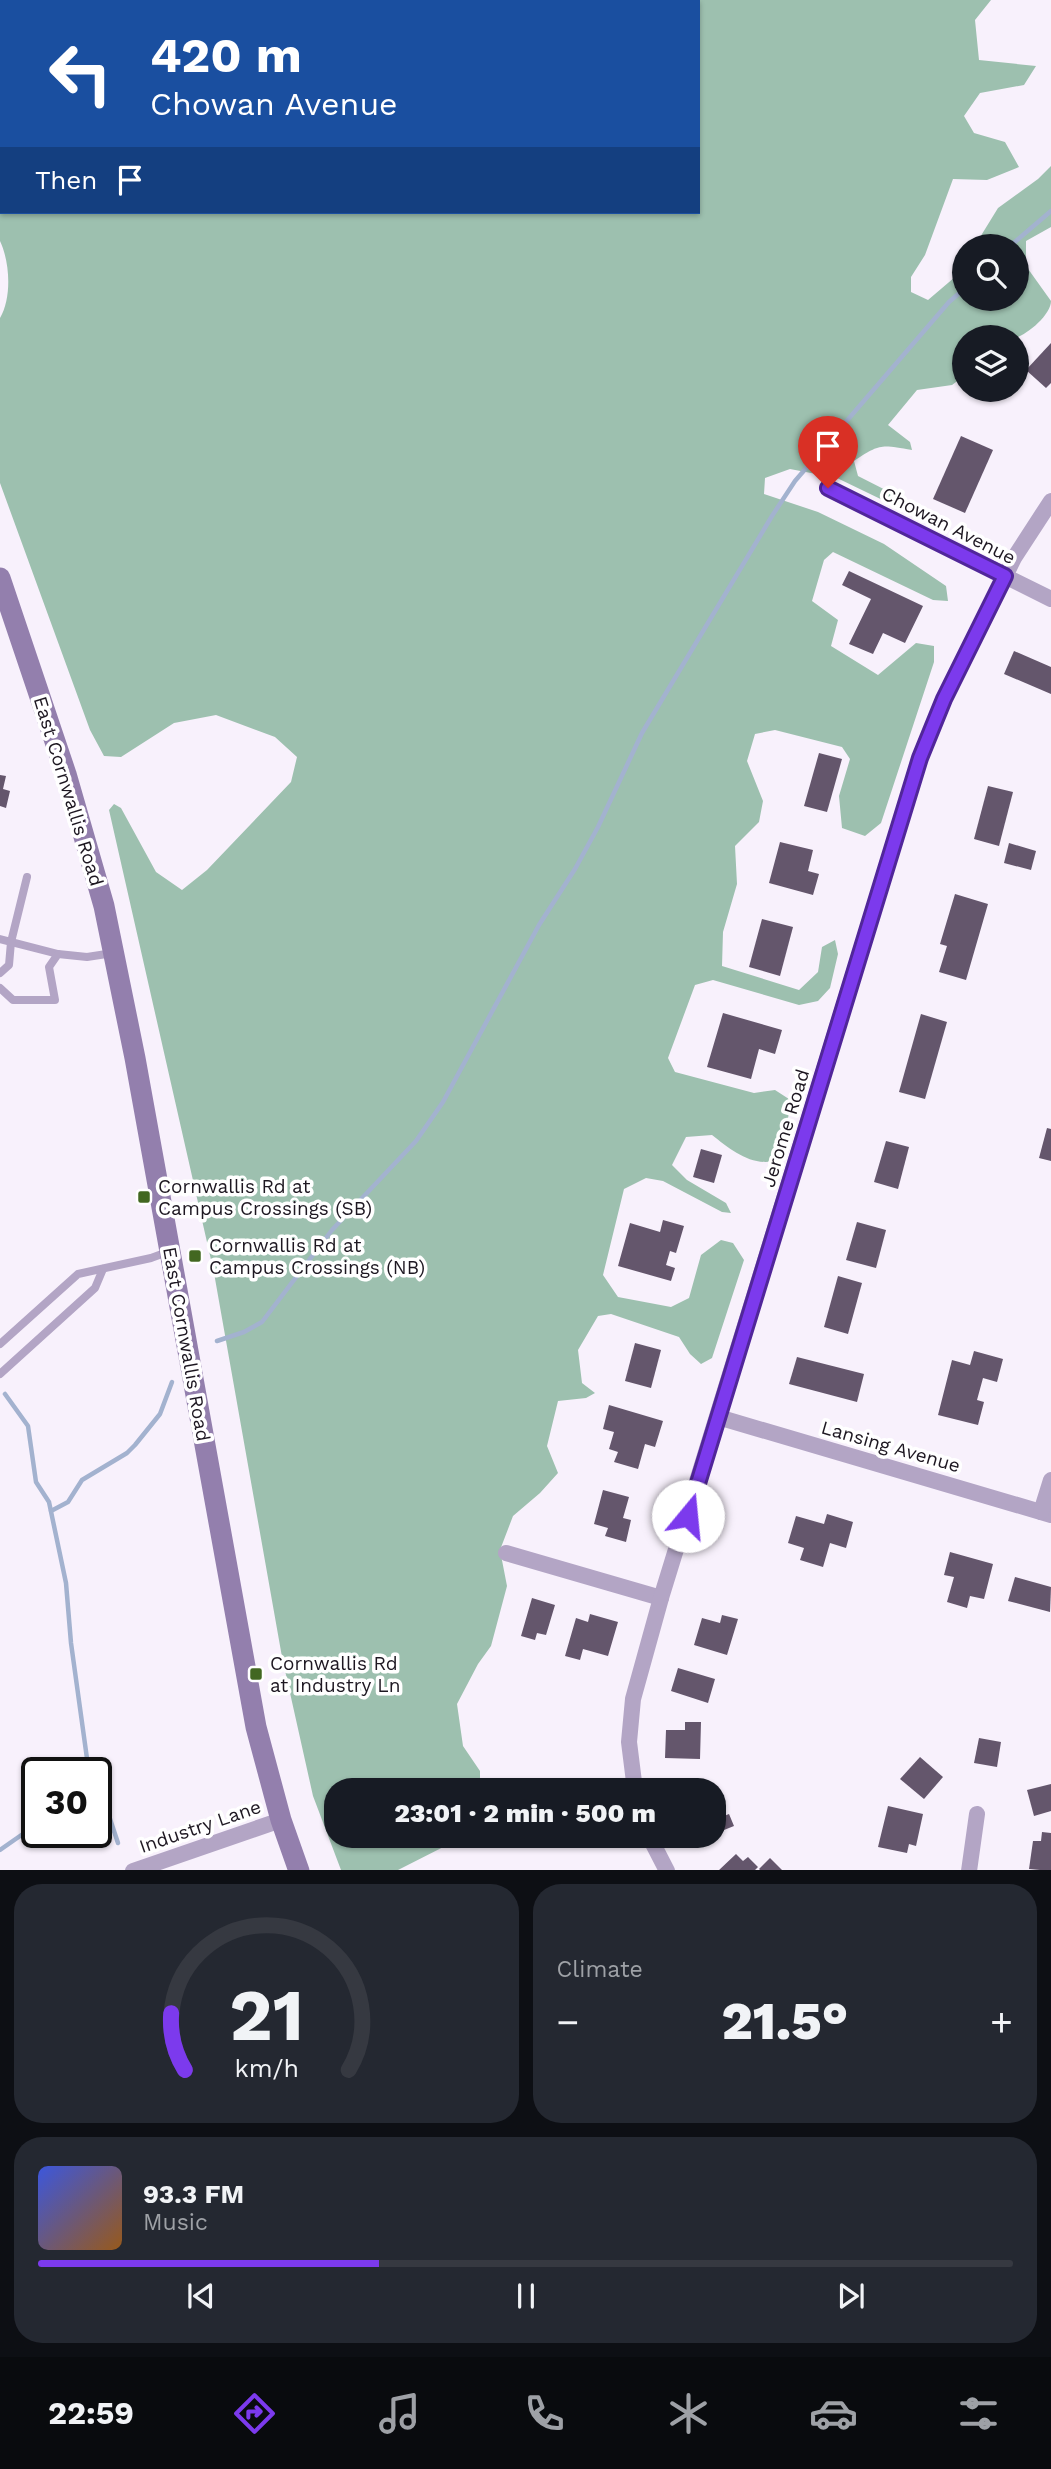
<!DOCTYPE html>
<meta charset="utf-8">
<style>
:root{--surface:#171b24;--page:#242831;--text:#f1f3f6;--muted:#9ea1a6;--line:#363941;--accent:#7c3aed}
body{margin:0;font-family:"Work Sans",sans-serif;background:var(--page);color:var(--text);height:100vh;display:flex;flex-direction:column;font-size:26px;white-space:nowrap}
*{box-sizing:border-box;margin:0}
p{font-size:23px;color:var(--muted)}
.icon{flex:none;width:38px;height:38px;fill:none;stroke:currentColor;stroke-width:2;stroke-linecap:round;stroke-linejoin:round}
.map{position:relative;height:1870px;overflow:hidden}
.sheet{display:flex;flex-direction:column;gap:14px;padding:14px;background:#0d0f14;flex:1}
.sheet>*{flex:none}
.banner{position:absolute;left:0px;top:0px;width:700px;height:214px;box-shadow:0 2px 5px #0004;background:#1a4fa0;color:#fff;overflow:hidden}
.tools{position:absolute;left:952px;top:234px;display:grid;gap:14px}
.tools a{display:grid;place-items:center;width:77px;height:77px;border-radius:50%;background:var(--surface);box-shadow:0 2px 5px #0004;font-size:35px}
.speed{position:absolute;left:21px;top:1757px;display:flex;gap:14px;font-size:35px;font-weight:700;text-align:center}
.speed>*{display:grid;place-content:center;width:91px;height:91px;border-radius:50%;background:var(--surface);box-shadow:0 2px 5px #0004;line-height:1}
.speed .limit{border:4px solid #111;border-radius:10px;background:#fff;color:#111}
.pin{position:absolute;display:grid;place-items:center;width:60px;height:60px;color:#fff;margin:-72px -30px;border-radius:50% 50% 50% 0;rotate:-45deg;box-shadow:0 0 7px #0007}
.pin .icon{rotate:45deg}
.me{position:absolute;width:77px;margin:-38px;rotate:17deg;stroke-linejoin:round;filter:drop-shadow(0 0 5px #0008)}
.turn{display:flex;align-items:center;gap:24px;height:147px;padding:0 35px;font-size:32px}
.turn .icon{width:91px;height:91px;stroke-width:2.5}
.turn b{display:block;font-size:49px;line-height:60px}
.then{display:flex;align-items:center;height:66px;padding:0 35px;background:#0003;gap:14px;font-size:26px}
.big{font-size:52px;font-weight:800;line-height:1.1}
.sheet .card{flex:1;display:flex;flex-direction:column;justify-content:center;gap:10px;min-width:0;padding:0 24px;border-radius:28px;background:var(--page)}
.sheet .dial{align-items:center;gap:0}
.dial svg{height:182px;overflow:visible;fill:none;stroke:var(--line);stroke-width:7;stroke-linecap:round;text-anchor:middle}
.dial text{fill:var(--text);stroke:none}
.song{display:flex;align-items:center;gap:21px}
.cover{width:84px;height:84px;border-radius:10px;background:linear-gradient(135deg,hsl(230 70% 55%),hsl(30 70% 35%))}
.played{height:7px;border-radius:4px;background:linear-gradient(90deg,var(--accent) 35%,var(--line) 35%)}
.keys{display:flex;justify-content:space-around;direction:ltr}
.heat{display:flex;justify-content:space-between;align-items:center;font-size:38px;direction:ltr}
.sheet .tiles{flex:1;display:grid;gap:14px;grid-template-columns:1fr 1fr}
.card:last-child{grid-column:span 2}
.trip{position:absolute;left:324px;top:1778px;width:402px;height:70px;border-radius:28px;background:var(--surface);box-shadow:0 2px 5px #0004;font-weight:800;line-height:70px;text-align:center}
.menu{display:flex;height:112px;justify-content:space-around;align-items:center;background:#090b0e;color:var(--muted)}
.menu .icon{width:49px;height:49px}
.menu .selected{color:var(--accent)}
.menu b{font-size:32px;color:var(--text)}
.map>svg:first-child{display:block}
.forest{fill:#9dc0af}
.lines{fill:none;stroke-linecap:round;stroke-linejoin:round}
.stream{stroke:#a3b2cf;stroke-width:4.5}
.building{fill:#64566c}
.path{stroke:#a39ca7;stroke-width:2.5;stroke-dasharray:3.5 5;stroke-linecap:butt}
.lane{stroke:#b3a5c5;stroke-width:8}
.street{stroke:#b3a5c5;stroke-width:16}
.secondary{stroke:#937fad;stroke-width:21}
.route-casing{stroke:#51269a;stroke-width:18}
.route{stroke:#7c3aed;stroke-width:12}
.poi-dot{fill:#426721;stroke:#fff;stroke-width:2.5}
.labels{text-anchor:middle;stroke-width:7;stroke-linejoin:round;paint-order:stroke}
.street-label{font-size:19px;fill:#1d1721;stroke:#fff}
.poi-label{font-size:19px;fill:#1d1721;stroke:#fff;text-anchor:start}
</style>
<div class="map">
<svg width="1051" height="1871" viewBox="0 0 1051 1871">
<rect width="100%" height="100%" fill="#f8f1fc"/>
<path class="forest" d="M87,0h904l-16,20 4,40 57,6 -12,19 -44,8 -16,23 10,17 31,9 14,25 -32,13 -34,-1 -28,76 -14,22v15l17,8 27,-23 9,-14v36h53v-52h-43l24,-39 40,-29 13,-13v61l-25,14v25l25,35c0,14 -25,35 -37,37 -16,2 -33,0 -50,0v38l-12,9 -35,5 -29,35 22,17 2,8c-31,-5 -31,-7 -58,11l4,15 65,33 4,6 -3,5 -87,-42 -47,-9 -25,9 -1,16 54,18 66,32 62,42 2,15 -15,-1 -100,-48 -9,8 -12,41 26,19 -7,26 47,29 38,-32 18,3v16l-53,161 -16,13 -23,-8 -3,-32 11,-37 -8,-12 -67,-17 -20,4 -8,27 16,40 -4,21 -24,24 2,38 -14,48 -1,34 77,24 19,-18 4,-25 13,-7 3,14 -8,34 -12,13 -19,4 -86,-25 -18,5 -27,73 7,14 79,21 21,-3 17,11 -14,59c-25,8 -47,-10 -66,-25l-26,2 -14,28 15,15 39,23 5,10 -9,-1 -59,-31 -17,-3 -22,11 -21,86 15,22 53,10 18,-9 12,-43 20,-15 12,3 11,17 -32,98 -11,6 -11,-10 -11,-17 -68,-23 -13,2 -20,34 4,33 13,10 -9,5 -28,3 -11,45 11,27 -18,20 -27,23 -13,34 7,36 -16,60 -13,18 -21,40 6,42 17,25v19h-144v46h129l-67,34h-57l-28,-74 -31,-139 -68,-384 -105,-463 5,-6 7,4 35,64 26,18 25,-20 84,-88 6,-25 -22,-20 -59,-22 -42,8 -53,34 -17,-1 -14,-26 -90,-247v-165c12,-20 10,-56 0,-77v-108l2,-3v82h696v-210h-612z"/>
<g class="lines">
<g class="stream">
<polyline points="1009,247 1051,211"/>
<polyline points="217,1341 244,1332 262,1322 332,1230 416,1141 443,1102 539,925 575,869 598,827 642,733 772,516 795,481 949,302 964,289"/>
<polyline points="5,1394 28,1426 36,1482 49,1502 66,1583 71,1643 89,1773"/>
<polyline points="51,1511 68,1502 82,1480 127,1453 135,1445 160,1414 172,1382"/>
<polyline points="96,1791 107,1810 118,1843"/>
<polyline points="0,1850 30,1829 37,1819"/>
</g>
</g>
<g class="building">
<polygon points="1051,343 1051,383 1046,388 1026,370"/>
<polygon points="961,436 993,450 965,513 933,499"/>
<polygon points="849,571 923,606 905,643 883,633 873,654 849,644 871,599 842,585"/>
<polygon points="1014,651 1051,667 1051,694 1004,674"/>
<polygon points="819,753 842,759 827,812 804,806"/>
<polygon points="0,775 6,776 3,789 10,791 6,808 0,806"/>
<polygon points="988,786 1013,792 999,846 974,839"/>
<polygon points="780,842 813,850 808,871 819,874 813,895 769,883"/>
<polygon points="1009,843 1036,851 1031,870 1004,863"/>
<polygon points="955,894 988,904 966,980 939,972 947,946 940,944"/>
<polygon points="762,919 793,927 780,976 749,967"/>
<polygon points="723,1013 782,1030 775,1054 759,1049 751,1079 707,1067"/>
<polygon points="921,1014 947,1022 925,1099 899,1092"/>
<polygon points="1047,1128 1051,1129 1051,1161 1039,1158"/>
<polygon points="886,1141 909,1147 898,1189 874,1182"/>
<polygon points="701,1149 722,1155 714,1183 693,1177"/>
<polygon points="663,1220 684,1226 676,1253 670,1251 666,1265 675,1268 671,1281 618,1266 630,1223 660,1232"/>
<polygon points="857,1222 886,1230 876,1268 846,1260"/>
<polygon points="838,1276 862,1283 848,1334 824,1327"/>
<polygon points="635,1343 661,1350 651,1388 625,1381"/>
<polygon points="974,1351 1003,1359 997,1382 983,1378 977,1400 984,1402 978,1425 938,1415 952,1360 970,1365"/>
<polygon points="797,1357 864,1374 857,1402 789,1384"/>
<polygon points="609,1405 663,1421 655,1447 645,1444 638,1469 614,1462 618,1452 609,1449 614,1432 603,1429"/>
<polygon points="603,1490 629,1497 623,1518 631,1520 626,1542 605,1536 608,1528 594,1524"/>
<polygon points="827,1514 853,1522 846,1548 830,1543 823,1567 800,1560 804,1548 788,1543 796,1516 824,1524"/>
<polygon points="950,1552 993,1564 984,1599 970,1596 967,1608 947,1602 954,1577 944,1575"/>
<polygon points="1015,1577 1051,1587 1050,1612 1008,1601"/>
<polygon points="532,1598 555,1605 546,1635 537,1633 535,1640 521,1636"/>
<polygon points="590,1614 618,1622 608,1656 583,1649 580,1660 565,1656 576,1618 588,1622"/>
<polygon points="722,1615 738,1619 727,1655 694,1645 702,1618 720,1623"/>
<polygon points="678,1668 715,1679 708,1703 671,1691"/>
<polygon points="685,1722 701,1722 700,1759 665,1758 666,1730 685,1730"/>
<polygon points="979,1738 1001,1742 997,1767 974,1763"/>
<polygon points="920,1757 943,1777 924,1799 900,1779"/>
<polygon points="1051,1784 1051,1811 1034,1816 1027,1790"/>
<polygon points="714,1806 719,1818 729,1814 734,1826 714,1834"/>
<polygon points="888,1806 923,1814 916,1846 909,1844 907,1853 878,1847"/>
<polygon points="1042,1832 1051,1833 1051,1871 1029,1869 1033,1841 1041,1841"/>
<polygon points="736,1854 743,1861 748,1857 758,1867 754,1871 718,1871"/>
<polygon points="770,1858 783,1871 761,1871 759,1869"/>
</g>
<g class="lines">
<g class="path">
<polyline points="71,2 72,0"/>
<polyline points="0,108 2,105"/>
</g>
<g class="lane">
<polyline points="0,939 58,954"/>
<polyline points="0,973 9,965 11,942 27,877"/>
<polyline points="0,988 13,1000 55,1000 49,967 58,954 87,957 113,953"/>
<polyline points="0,1344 78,1274 151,1258 170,1251"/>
<polyline points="0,1374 95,1288 103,1269"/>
</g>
<g class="street">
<polyline points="828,488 1051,599"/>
<polyline points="718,1417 1051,1515"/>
<polyline points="1041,1512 1051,1480"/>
<polyline points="506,1553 661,1598"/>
<polyline points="635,1790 629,1742 633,1699 661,1598 920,758 944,699 1014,558 1051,501"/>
<polyline points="649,1836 667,1871"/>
<polyline points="133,1871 281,1820"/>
<polyline points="969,1871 977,1814"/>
</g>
<polyline class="secondary" points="0,578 66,774 104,906 135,1058 256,1727 281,1820 299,1871"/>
</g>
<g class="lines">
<defs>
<polyline id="route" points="688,1516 920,758 944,699 1005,576 828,488"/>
</defs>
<use href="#route" class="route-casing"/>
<use href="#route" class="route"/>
</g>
<g class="poi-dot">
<rect x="137" y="1190" width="14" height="14" rx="3.5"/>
<rect x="188" y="1249" width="14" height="14" rx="3.5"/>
<rect x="249" y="1667" width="14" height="14" rx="3.5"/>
</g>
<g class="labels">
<g class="street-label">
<text transform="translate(949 525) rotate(27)" y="7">Chowan Avenue</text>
<text transform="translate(69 791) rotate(73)" y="7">East Cornwallis Road</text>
<text transform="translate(785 1128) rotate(-73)" y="7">Jerome Road</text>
<text transform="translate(187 1344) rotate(80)" y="7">East Cornwallis Road</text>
<text transform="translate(891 1446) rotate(16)" y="7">Lansing Avenue</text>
<text transform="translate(200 1826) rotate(-19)" y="7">Industry Lane</text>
</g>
<g class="poi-label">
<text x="158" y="1193">Cornwallis Rd at<tspan x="158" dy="22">Campus Crossings (SB)</tspan></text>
<text x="209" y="1252">Cornwallis Rd at<tspan x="209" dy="22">Campus Crossings (NB)</tspan></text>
<text x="270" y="1670">Cornwallis Rd<tspan x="270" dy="22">at Industry Ln</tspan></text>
</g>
</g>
</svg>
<div class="tools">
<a><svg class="icon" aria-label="search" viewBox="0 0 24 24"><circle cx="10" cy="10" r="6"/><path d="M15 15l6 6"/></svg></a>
<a><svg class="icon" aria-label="layers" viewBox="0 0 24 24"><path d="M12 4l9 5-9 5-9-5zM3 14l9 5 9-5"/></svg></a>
</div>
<div class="speed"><div class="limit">30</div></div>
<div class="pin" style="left:828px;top:488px;background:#d93025"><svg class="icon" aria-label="arrive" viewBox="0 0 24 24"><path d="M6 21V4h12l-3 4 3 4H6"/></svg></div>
<svg class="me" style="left:688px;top:1516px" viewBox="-20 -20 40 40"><circle r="19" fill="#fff"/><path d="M0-13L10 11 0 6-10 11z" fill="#7c3aed"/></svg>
<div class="trip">23:01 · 2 min · 500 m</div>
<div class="banner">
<div class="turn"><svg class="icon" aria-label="left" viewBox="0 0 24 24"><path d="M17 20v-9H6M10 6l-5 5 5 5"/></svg><div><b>420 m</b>Chowan Avenue</div></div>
<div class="then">Then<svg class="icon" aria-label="arrive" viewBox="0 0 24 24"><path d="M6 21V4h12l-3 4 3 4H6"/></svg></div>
</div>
</div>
<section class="sheet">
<div class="tiles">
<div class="card dial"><svg viewBox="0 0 100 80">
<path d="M14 69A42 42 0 1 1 86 69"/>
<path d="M14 69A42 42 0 0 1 8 44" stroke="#7c3aed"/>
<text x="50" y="56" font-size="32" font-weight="700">21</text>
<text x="50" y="72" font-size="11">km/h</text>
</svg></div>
<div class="card"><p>Climate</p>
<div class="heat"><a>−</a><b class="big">21.5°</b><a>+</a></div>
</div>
<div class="card">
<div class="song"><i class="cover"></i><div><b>93.3 FM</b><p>Music</p></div></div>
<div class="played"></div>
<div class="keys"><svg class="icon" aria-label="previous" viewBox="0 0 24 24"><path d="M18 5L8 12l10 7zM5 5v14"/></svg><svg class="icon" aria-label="pause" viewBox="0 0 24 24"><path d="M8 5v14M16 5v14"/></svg><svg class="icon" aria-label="next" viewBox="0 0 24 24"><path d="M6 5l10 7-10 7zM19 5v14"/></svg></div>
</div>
</div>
</section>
<nav class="menu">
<b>22:59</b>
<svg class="icon selected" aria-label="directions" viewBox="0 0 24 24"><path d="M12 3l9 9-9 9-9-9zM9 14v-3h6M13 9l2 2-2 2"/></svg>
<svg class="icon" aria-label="music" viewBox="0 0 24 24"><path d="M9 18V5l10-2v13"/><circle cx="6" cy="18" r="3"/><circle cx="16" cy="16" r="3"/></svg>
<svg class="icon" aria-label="phone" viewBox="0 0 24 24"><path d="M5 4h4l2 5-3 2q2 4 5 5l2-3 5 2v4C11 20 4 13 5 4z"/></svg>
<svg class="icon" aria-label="climate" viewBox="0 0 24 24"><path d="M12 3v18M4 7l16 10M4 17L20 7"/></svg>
<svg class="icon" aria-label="car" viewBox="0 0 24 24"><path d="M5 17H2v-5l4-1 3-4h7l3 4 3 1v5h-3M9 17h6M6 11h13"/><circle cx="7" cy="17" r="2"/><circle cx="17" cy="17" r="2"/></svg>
<svg class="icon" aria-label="filters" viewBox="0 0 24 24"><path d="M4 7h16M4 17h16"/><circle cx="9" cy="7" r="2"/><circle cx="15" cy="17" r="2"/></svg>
</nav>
